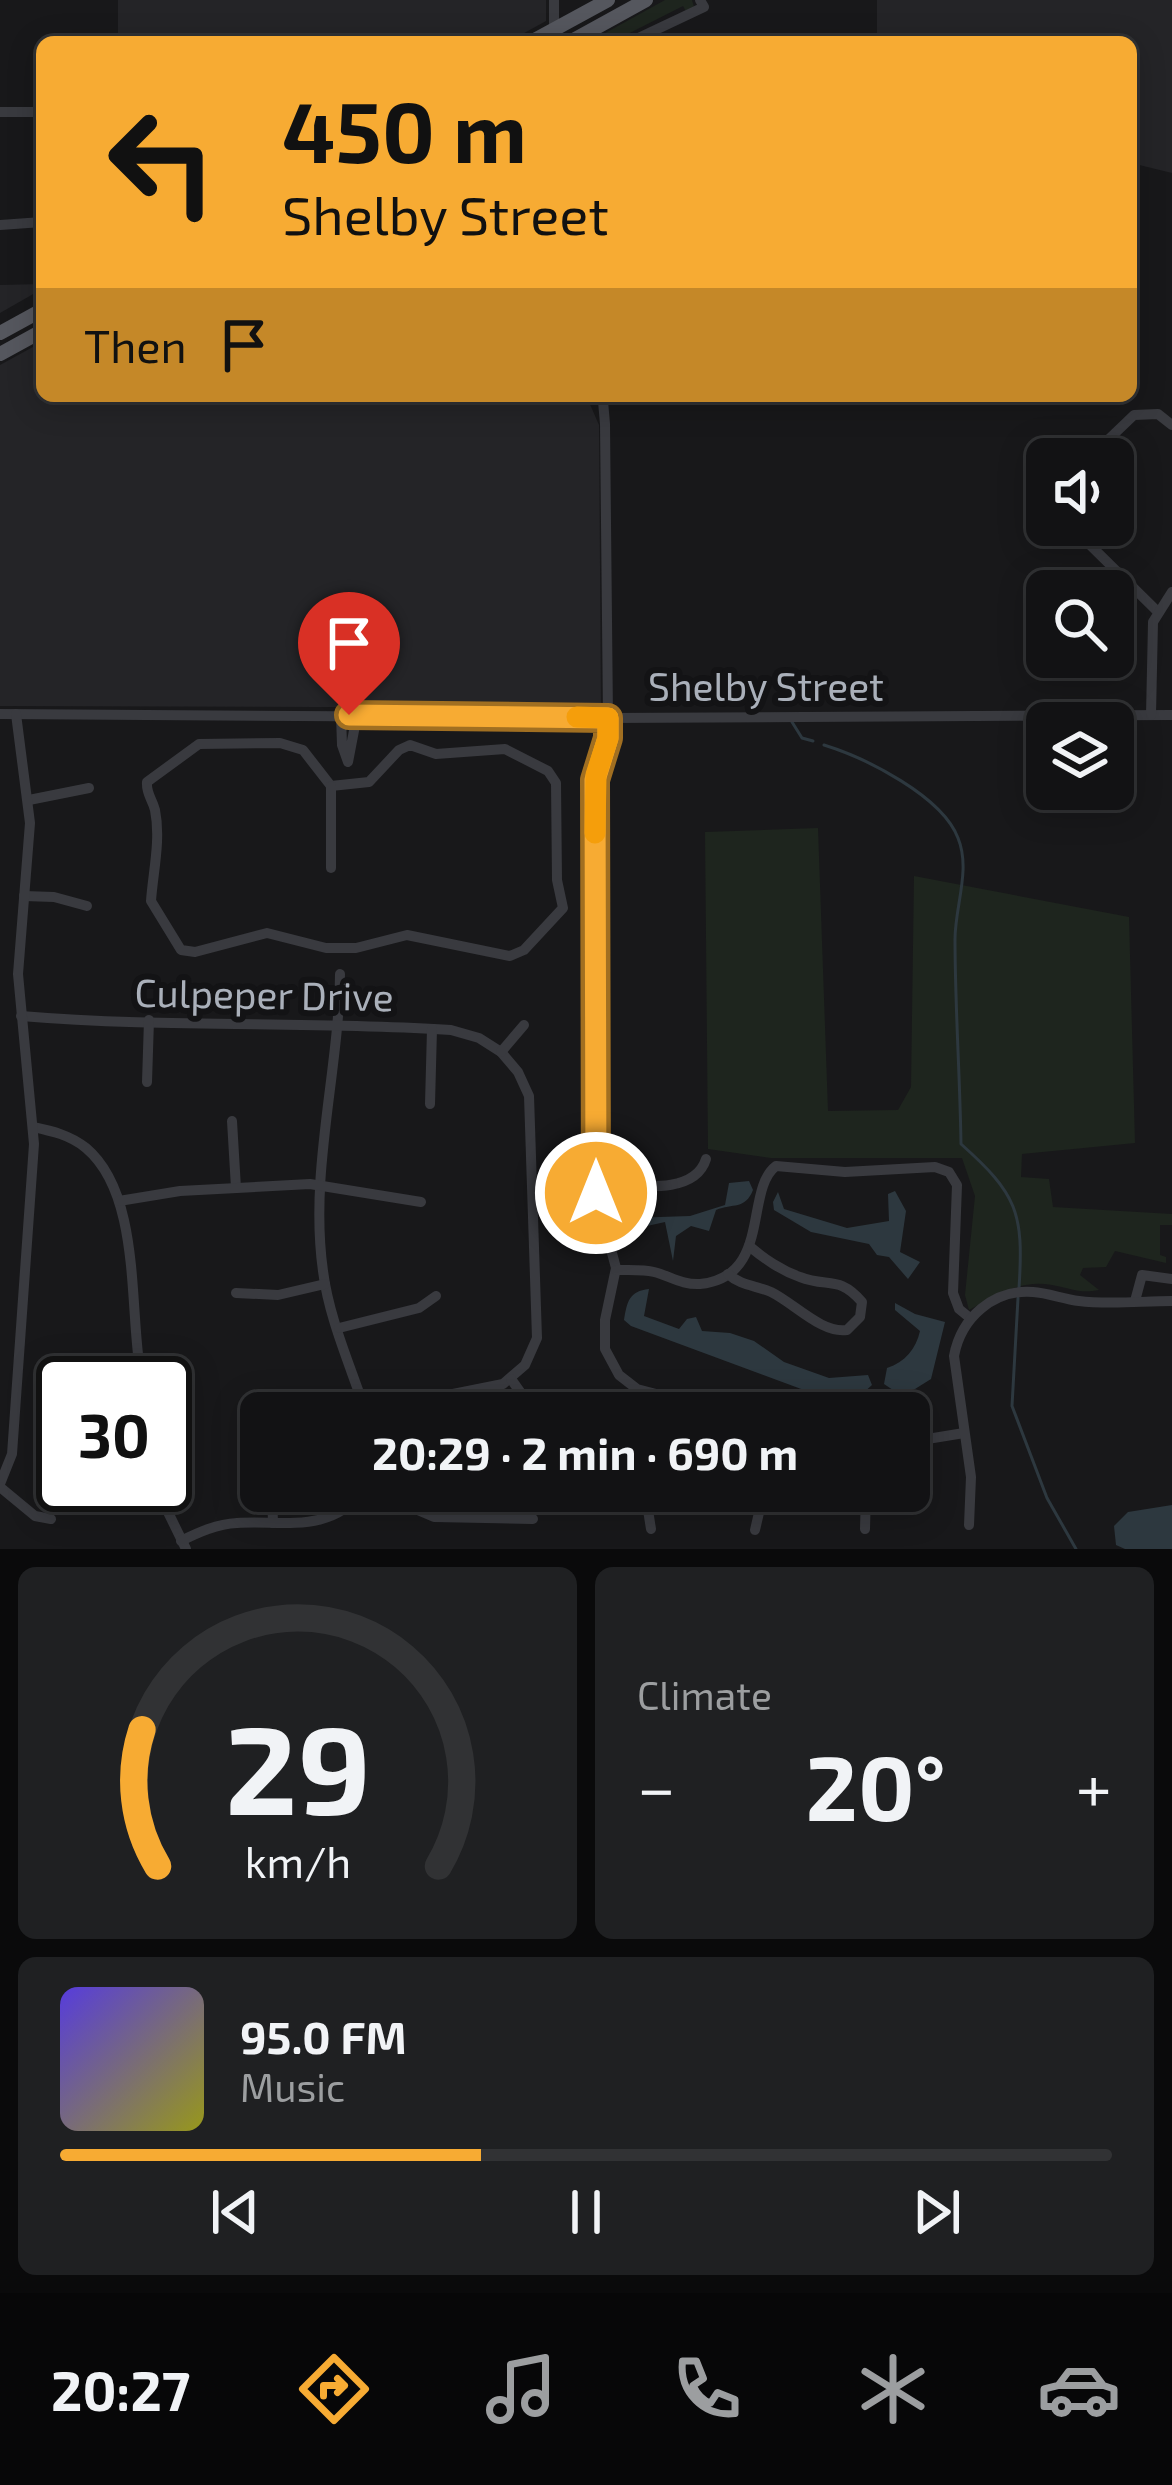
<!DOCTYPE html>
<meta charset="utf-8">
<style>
:root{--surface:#121214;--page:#1f2022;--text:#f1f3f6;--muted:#9c9ea0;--line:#313234;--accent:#f7ab33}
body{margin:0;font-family:"Exo 2",sans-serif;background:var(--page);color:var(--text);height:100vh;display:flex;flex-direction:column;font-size:45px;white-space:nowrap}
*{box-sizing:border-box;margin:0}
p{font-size:39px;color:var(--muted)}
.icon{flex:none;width:66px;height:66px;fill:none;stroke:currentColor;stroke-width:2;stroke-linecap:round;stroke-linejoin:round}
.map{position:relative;height:1549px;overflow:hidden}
.drawer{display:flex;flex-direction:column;gap:18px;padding:18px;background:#0a0a0b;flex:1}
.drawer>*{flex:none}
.top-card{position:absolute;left:36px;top:36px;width:1101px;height:366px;border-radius:18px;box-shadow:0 6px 30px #0003,0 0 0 3px var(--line);background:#f7ab33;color:#111;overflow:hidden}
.tools{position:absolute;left:1026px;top:438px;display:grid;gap:24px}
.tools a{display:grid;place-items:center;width:108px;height:108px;border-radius:18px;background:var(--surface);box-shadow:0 6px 30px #0003,0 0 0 3px var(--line);font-size:60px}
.speed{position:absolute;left:36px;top:1356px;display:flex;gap:24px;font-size:60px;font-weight:700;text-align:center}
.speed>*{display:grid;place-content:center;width:156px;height:156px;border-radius:50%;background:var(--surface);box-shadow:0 6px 30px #0003,0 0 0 3px var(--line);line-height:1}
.speed .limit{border:6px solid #111;border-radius:18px;background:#fff;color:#111}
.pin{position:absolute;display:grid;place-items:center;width:102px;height:102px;color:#fff;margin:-123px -51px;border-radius:50% 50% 50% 0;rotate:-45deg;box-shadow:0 0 12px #0007}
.pin .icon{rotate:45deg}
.me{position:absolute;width:132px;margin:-66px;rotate:0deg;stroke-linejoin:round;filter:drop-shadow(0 0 9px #0008)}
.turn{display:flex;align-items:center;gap:42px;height:252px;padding:0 48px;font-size:54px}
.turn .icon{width:156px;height:156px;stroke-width:2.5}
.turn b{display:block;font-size:84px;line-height:102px}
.then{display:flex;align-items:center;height:114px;padding:0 48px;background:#0003;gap:24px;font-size:45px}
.big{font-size:90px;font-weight:700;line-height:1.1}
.drawer .tile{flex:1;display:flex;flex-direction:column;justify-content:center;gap:18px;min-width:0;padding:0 42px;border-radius:18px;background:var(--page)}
.drawer .dial{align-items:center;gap:0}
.dial svg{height:312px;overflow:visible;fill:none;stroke:var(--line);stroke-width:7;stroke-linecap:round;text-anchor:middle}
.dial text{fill:var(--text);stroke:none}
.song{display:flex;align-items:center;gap:36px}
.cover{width:144px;height:144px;border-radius:18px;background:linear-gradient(135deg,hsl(250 70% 55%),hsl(60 70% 35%))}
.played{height:12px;border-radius:6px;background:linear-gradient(90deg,var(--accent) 40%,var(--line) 40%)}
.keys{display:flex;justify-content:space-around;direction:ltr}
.heat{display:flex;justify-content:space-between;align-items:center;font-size:66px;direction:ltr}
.drawer .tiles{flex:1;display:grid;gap:18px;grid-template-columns:1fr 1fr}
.tile:last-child{grid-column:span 2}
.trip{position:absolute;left:240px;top:1392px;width:690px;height:120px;border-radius:18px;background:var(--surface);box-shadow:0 6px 30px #0003,0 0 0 3px var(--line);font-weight:700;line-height:120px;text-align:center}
.tabs{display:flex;height:192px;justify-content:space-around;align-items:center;background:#070708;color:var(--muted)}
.tabs .icon{width:84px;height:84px}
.tabs .on{color:var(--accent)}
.tabs b{font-size:54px;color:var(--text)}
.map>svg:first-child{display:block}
.built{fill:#242427}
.green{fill:#1e251e}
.water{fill:#2d383f}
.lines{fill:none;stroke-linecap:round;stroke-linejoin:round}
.stream{stroke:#2d383f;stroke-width:3}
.minor{stroke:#393a3f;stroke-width:10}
.major{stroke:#55575e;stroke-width:14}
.route-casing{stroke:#a16f21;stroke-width:30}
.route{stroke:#f7ab33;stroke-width:21}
.slow{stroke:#f59e0b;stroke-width:21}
.labels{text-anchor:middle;stroke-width:12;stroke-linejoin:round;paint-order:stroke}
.street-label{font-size:39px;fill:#aab0ba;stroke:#131315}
</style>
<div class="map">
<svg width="1172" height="1549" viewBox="0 0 1172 1549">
<rect width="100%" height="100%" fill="#18181a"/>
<g class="built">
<polygon points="118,0 546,0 546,21 508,42 118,42"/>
<polygon points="877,0 1172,0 1172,173 1131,163 1131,42 877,42"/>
<polygon points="42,284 42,289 0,313 0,285"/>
<polygon points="42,342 42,396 561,396 589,402 599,425 601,708 0,706 0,365"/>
</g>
<g class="green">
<polygon points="665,0 692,0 694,7 687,13 683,6 612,42 589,42"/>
<path d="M818,828l10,283 70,-1 13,-23 3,-211 215,41 6,226 -113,11 -1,23 28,2 4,28 119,7v11h-12v30l6,2v6l-51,-12 -9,16 -23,1 -3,7 19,15c-19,4 -29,-2 -47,-5 -32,-6 -57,11 -83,25l-4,-15 10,-99 -13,-38h-191l-63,-9 -3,-317z"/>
</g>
<g class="water">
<path d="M749,1181l4,9c-8,20 -20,13 -37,20l-7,21 -18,-5 -15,10 -3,25 -8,-39 -36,8 -6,-4v-5l7,-3 60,-2 35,-11 4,-22z"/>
<polygon points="895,1191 906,1211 900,1252 920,1262 908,1279 889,1257 877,1255 869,1244 811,1232 774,1210 773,1202 778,1192 784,1209 847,1228 889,1221 888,1194"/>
<path d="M649,1289l-5,27 35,13 8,-10 9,-2 6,14 28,2 24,8 30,21 45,16 39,-3 4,10 -10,9 -50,-1 -181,-67 -7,-6c3,-18 5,-29 25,-31z"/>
<path d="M895,1303l20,11 30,8 -14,57 -16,10 -19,3 -12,-8 3,-16c18,-6 29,-19 33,-37l-25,-21z"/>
<polygon points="1172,1505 1172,1549 1125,1549 1116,1545 1114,1526 1128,1512"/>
</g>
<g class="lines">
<g class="stream">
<polyline points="792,722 802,738 813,741"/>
<path d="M824,745c42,13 118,51 134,93 13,32 -3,68 -3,101 0,68 5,137 6,205 56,50 63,68 58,144"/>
<polyline points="1018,1298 1012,1406 1047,1498 1076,1549"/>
</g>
<g class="minor">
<polyline points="554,0 554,42"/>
<polyline points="630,42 704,7 700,0"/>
<polyline points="0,112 42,112"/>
<polyline points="0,225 42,222"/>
<polyline points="598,396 603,401 605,424 608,718 608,738 595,780 596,1193 616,1268 605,1320 605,1349 619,1375 637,1389 729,1413"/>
<polyline points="1088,459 1134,415 1158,414 1172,425"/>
<polyline points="1082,525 1086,541 1157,611"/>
<polyline points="0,714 608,718 1172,715"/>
<polyline points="341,715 342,745 348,762 357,715"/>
<polyline points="1151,715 1153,622 1172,592"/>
<path d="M280,743l23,7 28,36 38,-4 30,-32 11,-5 26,9 69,-5 43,22 8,12 1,97 6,28 -39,42 -14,6 -103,-21 -51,13h-30l-59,-15 -72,19 -14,-2 -30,-49c2,-29 10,-61 4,-91 -3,-12 -9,-16 -8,-28l52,-38z"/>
<polyline points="29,800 89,788"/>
<polyline points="331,868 331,786"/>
<polyline points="24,896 54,897 87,906"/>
<path d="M340,974c-1,98 -31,198 -17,297 6,48 28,96 43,142"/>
<path d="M21,1016c143,12 287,5 430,14l28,8 22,14 17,20 11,24 8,242 -12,27 -22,19 -70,14 -50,15"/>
<polyline points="501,1052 524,1025"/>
<polyline points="147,1082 149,1020"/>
<polyline points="430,1104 432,1029"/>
<polyline points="232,1121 236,1188"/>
<path d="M33,1127c19,4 37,8 53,21 57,48 42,166 56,235"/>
<path d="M596,1184c33,0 98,14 110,-25"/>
<polyline points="119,1201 180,1191 310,1184 421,1202"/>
<path d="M616,1270c12,0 27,-1 38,2 16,4 28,13 46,12 72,-7 44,-94 76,-118l69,6 90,-5 14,5 8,13 -4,108 6,16 11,9"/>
<path d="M728,1274c13,12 27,11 43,18 23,11 51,42 76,38l13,-13 2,-15c-23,-27 -34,-14 -62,-25 -20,-7 -35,-18 -51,-31"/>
<polyline points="236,1293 278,1295 325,1284"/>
<polyline points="1135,1301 1142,1275 1172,1279"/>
<polyline points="339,1328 419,1308 436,1296"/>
<polyline points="511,1379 535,1413"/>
<polyline points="644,1413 649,1393"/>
<polyline points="909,1442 964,1433"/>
<polyline points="260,1461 261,1462"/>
<polyline points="0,1484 12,1454 34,1144 18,974 30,823 16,714"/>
<polyline points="161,1485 166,1508 186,1549"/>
<polyline points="0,1487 35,1516 51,1519"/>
<polyline points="272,1491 273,1523"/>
<polyline points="373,1491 434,1517 533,1519"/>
<polyline points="645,1491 651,1529"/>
<path d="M969,1525l2,-48 -17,-121c7,-38 39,-67 79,-64 15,1 30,7 46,9 30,4 63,0 93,0"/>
<polyline points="865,1529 866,1491"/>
<polyline points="755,1530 764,1491"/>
<path d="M181,1541c18,-9 36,-17 56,-18 47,-3 93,11 126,-32"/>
</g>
<g class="major">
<polyline points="531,42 608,0"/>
<polyline points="570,42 646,0"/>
<polyline points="0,333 42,310"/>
<polyline points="0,354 42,331"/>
</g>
</g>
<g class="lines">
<defs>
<polyline id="route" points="349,715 608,718 608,738 595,780 596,1193"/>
</defs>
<use href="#route" class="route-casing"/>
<use href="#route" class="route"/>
<polyline class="slow" points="577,717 608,718 608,738 596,775 595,833"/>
</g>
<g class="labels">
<g class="street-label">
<text x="766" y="701">Shelby Street</text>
<text transform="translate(264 995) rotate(1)" y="14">Culpeper Drive</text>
</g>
</g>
</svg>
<div class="tools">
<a><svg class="icon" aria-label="sound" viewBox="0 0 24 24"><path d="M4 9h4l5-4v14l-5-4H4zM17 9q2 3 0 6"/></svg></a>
<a><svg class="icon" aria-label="search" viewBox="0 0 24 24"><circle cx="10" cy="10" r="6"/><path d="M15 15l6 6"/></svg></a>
<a><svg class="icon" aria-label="layers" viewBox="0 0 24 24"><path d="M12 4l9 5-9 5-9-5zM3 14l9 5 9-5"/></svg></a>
</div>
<div class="speed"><div class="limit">30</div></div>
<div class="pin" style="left:349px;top:715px;background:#d93025"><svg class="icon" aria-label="arrive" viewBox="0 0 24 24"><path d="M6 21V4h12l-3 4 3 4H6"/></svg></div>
<svg class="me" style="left:596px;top:1193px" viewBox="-20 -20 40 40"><circle r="17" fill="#f7ab33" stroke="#fff" stroke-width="3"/><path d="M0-11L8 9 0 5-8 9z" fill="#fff"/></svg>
<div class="trip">20:29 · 2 min · 690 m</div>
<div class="top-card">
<div class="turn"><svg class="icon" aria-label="left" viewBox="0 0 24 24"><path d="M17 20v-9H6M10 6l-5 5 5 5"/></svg><div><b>450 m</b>Shelby Street</div></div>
<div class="then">Then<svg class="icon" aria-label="arrive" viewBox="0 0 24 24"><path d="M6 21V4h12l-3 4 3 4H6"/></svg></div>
</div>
</div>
<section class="drawer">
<div class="tiles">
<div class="tile dial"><svg viewBox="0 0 100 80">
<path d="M14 69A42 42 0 1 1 86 69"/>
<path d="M14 69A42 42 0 0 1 10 34" stroke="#f7ab33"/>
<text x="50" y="56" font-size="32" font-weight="700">29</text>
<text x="50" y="72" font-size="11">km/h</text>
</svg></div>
<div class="tile"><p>Climate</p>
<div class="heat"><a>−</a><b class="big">20°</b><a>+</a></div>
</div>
<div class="tile">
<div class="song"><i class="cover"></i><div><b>95.0 FM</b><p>Music</p></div></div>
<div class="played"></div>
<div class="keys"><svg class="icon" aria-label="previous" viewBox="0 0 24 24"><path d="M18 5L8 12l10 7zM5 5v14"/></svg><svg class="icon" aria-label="pause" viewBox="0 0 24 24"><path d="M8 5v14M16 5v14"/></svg><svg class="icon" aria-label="next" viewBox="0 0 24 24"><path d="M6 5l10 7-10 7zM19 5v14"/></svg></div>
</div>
</div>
</section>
<nav class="tabs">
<b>20:27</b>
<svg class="icon on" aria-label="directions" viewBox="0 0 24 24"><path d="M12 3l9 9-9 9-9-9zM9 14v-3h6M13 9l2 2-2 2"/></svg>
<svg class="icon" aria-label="music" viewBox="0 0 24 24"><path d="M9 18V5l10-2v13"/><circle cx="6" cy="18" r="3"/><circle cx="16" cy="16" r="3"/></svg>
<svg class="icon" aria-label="phone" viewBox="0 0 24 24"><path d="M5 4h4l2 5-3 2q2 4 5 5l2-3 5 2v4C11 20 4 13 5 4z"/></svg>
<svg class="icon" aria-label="climate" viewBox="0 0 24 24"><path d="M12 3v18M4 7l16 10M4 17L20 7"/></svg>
<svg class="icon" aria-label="car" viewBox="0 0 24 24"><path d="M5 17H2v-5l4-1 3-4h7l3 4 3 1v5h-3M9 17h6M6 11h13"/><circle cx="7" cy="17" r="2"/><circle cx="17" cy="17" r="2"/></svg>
</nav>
